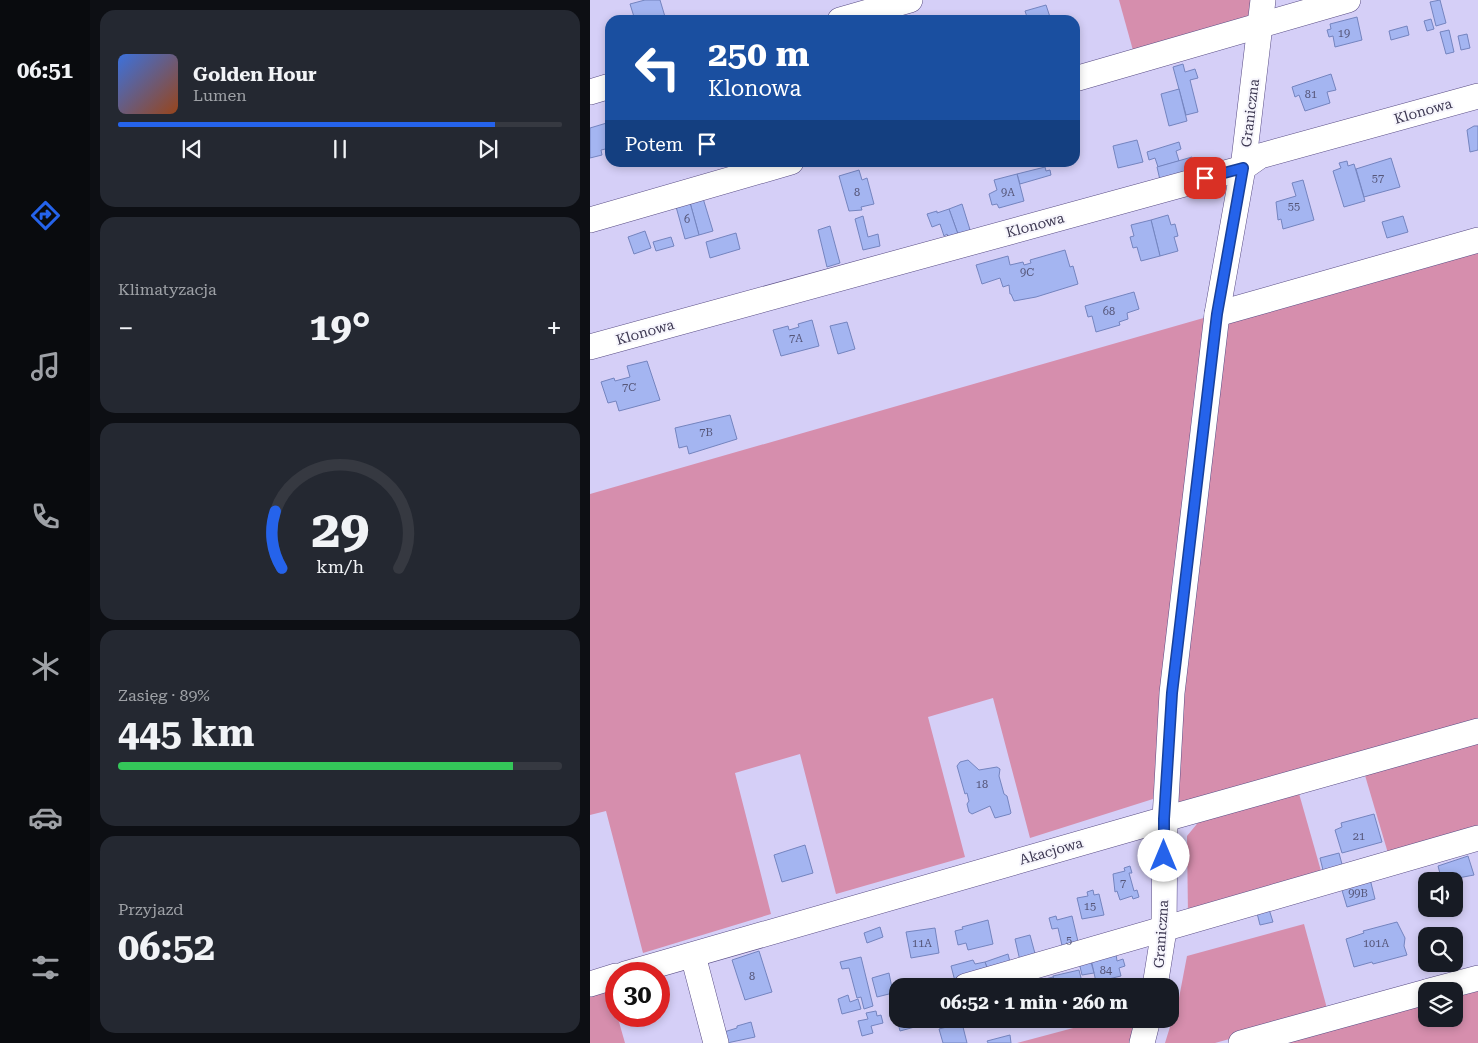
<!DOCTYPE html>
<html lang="pl">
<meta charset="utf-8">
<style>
:root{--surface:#171b24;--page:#242831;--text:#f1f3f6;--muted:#9ea1a6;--line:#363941;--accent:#2563eb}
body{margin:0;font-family:"Roboto Serif",serif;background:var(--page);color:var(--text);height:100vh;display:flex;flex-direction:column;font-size:19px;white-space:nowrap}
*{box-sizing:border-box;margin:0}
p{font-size:16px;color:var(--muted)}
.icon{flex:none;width:28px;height:28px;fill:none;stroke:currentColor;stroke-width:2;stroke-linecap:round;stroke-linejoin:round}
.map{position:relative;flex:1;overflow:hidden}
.drawer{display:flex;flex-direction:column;gap:10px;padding:10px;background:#0d0f14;width:500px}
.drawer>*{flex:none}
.banner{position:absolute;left:15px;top:15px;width:475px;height:152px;border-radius:15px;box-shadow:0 2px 8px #0003;background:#1a4fa0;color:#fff;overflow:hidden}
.fabs{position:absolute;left:828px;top:872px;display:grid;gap:10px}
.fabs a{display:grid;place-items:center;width:45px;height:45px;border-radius:10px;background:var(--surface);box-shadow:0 2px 8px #0003;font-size:25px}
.speed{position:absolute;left:15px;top:962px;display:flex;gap:10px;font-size:25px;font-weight:700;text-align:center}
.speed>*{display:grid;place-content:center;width:65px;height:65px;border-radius:50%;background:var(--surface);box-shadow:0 2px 8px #0003;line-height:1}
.speed .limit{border:8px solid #d22;background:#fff;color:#111}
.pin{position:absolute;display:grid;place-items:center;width:42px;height:42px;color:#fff;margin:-21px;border-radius:10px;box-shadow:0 2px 8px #0006}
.me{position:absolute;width:55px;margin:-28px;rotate:0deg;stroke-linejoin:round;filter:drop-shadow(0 0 4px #0008)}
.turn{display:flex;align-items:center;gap:18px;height:105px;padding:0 20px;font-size:22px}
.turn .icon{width:65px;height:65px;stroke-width:2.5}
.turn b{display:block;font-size:35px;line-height:42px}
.then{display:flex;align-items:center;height:48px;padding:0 20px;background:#0003;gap:10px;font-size:19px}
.big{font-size:38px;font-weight:700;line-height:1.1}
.drawer .tile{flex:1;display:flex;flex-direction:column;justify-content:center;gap:8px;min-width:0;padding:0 18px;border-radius:15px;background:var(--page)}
.drawer .dial{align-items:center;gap:0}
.dial svg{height:130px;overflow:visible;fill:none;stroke:var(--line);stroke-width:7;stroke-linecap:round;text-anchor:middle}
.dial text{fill:var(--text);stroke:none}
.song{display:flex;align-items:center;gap:15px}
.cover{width:60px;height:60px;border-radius:8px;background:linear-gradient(135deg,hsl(220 70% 55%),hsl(20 70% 35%))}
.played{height:5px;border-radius:2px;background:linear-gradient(90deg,var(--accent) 85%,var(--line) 85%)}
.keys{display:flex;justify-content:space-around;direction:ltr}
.heat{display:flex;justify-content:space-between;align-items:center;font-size:28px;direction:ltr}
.charge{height:8px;border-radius:4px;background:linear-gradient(90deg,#34c759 89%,var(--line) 0)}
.trip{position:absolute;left:299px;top:978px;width:290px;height:50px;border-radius:15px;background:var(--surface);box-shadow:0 2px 8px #0003;font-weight:700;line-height:50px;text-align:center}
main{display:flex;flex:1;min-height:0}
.tab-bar{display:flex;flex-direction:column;width:90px;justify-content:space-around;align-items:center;background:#090b0e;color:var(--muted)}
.tab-bar .icon{width:35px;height:35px}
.tab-bar .active{color:var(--accent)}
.tab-bar b{font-size:22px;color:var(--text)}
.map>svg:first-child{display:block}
.green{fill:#d68ead}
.building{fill:#a4b5f1;stroke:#7484bf}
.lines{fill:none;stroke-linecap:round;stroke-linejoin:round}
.minor-casing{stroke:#574b84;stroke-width:26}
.minor{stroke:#fff;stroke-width:25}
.route-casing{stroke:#184099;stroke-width:12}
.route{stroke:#2563eb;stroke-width:9}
.labels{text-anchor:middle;stroke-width:4;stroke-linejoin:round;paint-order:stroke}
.number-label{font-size:11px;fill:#565679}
.street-label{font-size:14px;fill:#3c3751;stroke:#f6f5fc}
</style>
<main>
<nav class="tab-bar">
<b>06:51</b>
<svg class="icon active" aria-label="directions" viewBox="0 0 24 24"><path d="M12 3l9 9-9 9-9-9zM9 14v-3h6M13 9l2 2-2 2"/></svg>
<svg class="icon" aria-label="music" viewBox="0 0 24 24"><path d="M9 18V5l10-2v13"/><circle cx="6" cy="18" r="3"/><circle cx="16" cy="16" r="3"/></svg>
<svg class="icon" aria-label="phone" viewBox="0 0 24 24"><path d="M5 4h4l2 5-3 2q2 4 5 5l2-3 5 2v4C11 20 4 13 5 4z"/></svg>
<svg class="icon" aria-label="climate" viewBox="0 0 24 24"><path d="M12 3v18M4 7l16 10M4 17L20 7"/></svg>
<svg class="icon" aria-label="car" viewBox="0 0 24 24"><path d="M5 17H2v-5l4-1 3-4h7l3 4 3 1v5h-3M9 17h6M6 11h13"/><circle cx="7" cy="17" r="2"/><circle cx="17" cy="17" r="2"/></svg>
<svg class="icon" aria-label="filters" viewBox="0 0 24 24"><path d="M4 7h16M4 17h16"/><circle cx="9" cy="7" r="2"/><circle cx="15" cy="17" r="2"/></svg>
</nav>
<section class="drawer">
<div class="tile">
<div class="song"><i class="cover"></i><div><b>Golden Hour</b><p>Lumen</p></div></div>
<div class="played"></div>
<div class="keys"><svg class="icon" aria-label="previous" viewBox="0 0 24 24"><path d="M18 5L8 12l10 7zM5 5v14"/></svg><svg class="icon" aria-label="pause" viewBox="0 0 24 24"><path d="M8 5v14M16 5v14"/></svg><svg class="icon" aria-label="next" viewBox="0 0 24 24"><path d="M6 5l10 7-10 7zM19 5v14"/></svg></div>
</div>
<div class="tile"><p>Klimatyzacja</p>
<div class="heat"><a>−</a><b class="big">19°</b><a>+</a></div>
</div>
<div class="tile dial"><svg viewBox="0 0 100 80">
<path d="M14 69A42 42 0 1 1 86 69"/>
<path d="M14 69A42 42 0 0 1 10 34" stroke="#2563eb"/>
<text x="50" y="56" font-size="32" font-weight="700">29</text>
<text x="50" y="72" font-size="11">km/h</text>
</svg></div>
<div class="tile"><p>Zasięg · 89%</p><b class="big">445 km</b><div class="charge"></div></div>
<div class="tile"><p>Przyjazd</p><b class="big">06:52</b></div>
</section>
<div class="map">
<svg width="888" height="1043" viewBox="0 0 888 1043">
<rect width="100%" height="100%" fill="#d5cff7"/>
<g class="green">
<polygon points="529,0 661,0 660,18 544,54"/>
<polygon points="888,246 888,720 581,806 633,318"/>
<polygon points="617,317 563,799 440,838 403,698 338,717 375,857 246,894 210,754 145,773 181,914 53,953 16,811 0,815 0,494"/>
<polygon points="888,739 888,835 800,860 774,772"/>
<polygon points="708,790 733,878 598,916 597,836 611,819"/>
<polygon points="714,924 738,1012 625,1043 575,1043 589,998 597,956"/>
<polygon points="19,987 35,1043 0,1043 0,992"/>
<polygon points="888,987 888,1043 689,1043 836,1002 836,1019 864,1019 864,994"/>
<polygon points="517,1019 549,1019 542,1043 427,1043"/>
</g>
<g class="building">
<polygon points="55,0 70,0 76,20 45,20 40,4"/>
<polygon points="850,0 856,23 846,26 840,2"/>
<polygon points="456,5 461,20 428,20 437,17 435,11"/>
<polygon points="767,17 772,40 745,47 743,36 739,37 737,30 741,29 740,24"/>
<polygon points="841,19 844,29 837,31 834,21"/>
<polygon points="817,26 819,35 801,40 799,31"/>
<polygon points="859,30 864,52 856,54 850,32"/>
<polygon points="877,34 880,48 871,50 868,36"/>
<polygon points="593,64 595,72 605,69 608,78 600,80 608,112 596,115 583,67"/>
<polygon points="741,74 746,90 737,92 740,103 715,111 709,95 705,97 702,87"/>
<polygon points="589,89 597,121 579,126 571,94"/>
<polygon points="20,122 20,148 11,150 12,155 0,158 0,128"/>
<polygon points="884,126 888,126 888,150 880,152 877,130"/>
<polygon points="547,140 553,162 528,168 523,146"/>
<polygon points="589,142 591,149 586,151 589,161 568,167 565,158 559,160 557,152"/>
<polygon points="602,157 603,161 607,160 609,169 570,180 567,167"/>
<polygon points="801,158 810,187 774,197 766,169"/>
<polygon points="757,161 758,166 764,164 775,201 754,207 743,171 751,168 749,163"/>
<polygon points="455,167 456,171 460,170 461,175 430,184 427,174"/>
<polygon points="269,170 272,180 277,178 284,204 271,207 272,210 259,211 249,176"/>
<polygon points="427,174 434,201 409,208 407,204 402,205 399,194 407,190 404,180"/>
<polygon points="713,180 724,220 693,229 691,219 688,220 686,202 706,196 702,183"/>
<polygon points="112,195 123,231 109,235 99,199"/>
<polygon points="99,199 109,235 95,239 85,203"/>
<polygon points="372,204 381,233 369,237 359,209"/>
<polygon points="359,209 369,237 359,240 357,234 354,236 350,224 342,227 337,214 347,211 347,213"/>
<polygon points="578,215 581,225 585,224 588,236 584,237 588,251 570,256 561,220"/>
<polygon points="273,216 278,237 288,234 290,246 273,250 265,219"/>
<polygon points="813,216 818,232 797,238 792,222"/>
<polygon points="561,220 570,256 551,261 547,247 543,248 540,237 544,236 541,225"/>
<polygon points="240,226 250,263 237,267 228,230"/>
<polygon points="55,231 61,248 44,254 38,237"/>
<polygon points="146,233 150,249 120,258 116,242"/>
<polygon points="81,237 84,246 66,251 63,242"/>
<polygon points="475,250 480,267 483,266 488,284 446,297 424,301 421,294 420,294 419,285 413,287 410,278 392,284 386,265 418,256 420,265 433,262 434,265 441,263 440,260"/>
<polygon points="544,292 549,309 537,313 538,319 529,322 530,325 506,332 502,316 498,317 495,306"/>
<polygon points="222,320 229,346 191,356 183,330 198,326 199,330 209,327 208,324"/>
<polygon points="257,322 265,349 248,354 240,326"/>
<polygon points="57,361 70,400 29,411 26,401 18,403 11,382 24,378 25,381 40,377 37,366"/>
<polygon points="140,415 147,439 99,454 97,446 89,448 85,428"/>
<polygon points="378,760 389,770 407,767 410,769 409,776 414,794 417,796 421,813 420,814 405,818 400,806 382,814 379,812 377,804 379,801 377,793 375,794 367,766 370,762"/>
<polygon points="784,814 792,842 752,853 745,830 752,827 751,823"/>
<polygon points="215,845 223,873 192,882 184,855"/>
<polygon points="749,853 753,868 734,874 730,858"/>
<polygon points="878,856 884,875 852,881 848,866"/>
<polygon points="540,866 542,873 539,873 544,891 547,890 549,897 543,899 542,896 530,900 527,891 525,892 523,874 535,871 534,868"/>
<polygon points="780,879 785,899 757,907 751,887"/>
<polygon points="503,890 504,895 509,894 514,915 492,919 487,898 498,896 497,892"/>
<polygon points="678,906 683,922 670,925 666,909"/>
<polygon points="466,916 467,920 482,916 490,950 474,954 468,928 462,929 459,918"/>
<polygon points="398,920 403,944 378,950 376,943 368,945 365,931 373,929 372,927"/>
<polygon points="807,922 815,938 814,946 817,955 783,964 782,962 764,967 756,939 774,933 773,931"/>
<polygon points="290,927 293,937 277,943 274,933"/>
<polygon points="345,928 349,953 321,958 316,932"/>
<polygon points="440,935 447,961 431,965 425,939"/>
<polygon points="169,951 182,992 155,1000 142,960"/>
<polygon points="418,954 422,970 400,976 395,962"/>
<polygon points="526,954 527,961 533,959 535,966 529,968 531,976 506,982 501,959"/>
<polygon points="499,955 504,973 492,975 488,958"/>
<polygon points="271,957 283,1006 274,1009 271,997 267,998 259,968 252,969 250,962"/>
<polygon points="383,960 385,964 395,962 400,976 366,985 361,966"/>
<polygon points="489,970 493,986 466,986 463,976"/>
<polygon points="299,973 303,993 287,997 282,978"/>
<polygon points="463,977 466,986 441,986 440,983"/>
<polygon points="258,995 260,1002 268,999 271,1009 252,1014 248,999"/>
<polygon points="286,1011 287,1016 291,1015 293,1023 281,1026 283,1033 272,1036 268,1021 278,1019 276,1013"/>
<polygon points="306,1015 308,1019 330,1019 332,1025 310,1031"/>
<polygon points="161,1022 165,1037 137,1043 134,1032 147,1028 147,1026"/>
<polygon points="372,1023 377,1043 353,1043 349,1029"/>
<polygon points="420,1035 421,1043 398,1043 397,1041"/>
</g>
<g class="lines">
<defs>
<g id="minor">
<polyline points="250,20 320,0"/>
<polyline points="485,79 758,0"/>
<polyline points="0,92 20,86"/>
<polyline points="0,220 201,162"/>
<polyline points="627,314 888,240"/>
<polyline points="0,347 653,168 670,156 888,96"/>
<polyline points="105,963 126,1043"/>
<polyline points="35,974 575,819 888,731"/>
<polyline points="0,984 26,976"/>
<polyline points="376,986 888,838"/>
<polyline points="565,986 574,930 575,819 582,693 627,314 653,168 673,0"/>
<polyline points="839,991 888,978"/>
<polyline points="552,1043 558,1019"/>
<polyline points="651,1043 836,992"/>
</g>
</defs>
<use href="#minor" class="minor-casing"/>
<use href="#minor" class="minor"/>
</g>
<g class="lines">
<defs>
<polyline id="route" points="574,856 574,819 582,693 627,314 653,168 615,178"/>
</defs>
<use href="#route" class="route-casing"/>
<use href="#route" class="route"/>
</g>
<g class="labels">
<g class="number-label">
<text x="754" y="37">19</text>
<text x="721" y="98">81</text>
<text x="788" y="182">57</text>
<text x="267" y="196">8</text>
<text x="418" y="196">9A</text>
<text x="704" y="210">55</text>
<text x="97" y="223">6</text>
<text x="437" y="276">9C</text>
<text x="519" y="315">68</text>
<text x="206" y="342">7A</text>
<text x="39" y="391">7C</text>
<text x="116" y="436">7B</text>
<text x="392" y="788">18</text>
<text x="769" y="840">21</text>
<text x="533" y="887">7</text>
<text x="768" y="897">99B</text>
<text x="500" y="910">15</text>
<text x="479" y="944">5</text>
<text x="332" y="947">11A</text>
<text x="786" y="947">101A</text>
<text x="516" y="974">84</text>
<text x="162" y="980">8</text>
</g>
<g class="street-label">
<text transform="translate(833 111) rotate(-16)" y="5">Klonowa</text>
<text transform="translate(660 113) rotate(-83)" y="5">Graniczna</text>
<text transform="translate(445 225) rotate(-15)" y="5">Klonowa</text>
<text transform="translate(55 332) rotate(-16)" y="5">Klonowa</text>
<text transform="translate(461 851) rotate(-16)" y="5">Akacjowa</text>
<text transform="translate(571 934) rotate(-86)" y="5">Graniczna</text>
</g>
</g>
</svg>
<div class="fabs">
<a><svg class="icon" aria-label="sound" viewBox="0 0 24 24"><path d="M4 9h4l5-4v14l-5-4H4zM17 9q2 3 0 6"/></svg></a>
<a><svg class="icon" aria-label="search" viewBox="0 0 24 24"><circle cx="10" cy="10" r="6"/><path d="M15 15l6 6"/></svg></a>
<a><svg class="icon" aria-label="layers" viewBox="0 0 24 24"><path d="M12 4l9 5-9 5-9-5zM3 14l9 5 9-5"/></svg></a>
</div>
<div class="speed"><div class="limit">30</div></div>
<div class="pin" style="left:615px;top:178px;background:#d93025"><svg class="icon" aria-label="arrive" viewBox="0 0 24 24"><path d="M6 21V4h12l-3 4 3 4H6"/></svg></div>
<svg class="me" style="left:574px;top:856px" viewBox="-20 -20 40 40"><circle r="19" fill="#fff"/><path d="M0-13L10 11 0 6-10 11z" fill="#2563eb"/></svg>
<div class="trip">06:52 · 1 min · 260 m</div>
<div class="banner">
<div class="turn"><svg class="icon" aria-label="left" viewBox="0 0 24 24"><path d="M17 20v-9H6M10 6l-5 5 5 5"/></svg><div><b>250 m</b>Klonowa</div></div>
<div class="then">Potem<svg class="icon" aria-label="arrive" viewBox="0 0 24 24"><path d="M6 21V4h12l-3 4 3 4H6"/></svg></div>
</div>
</div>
</main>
